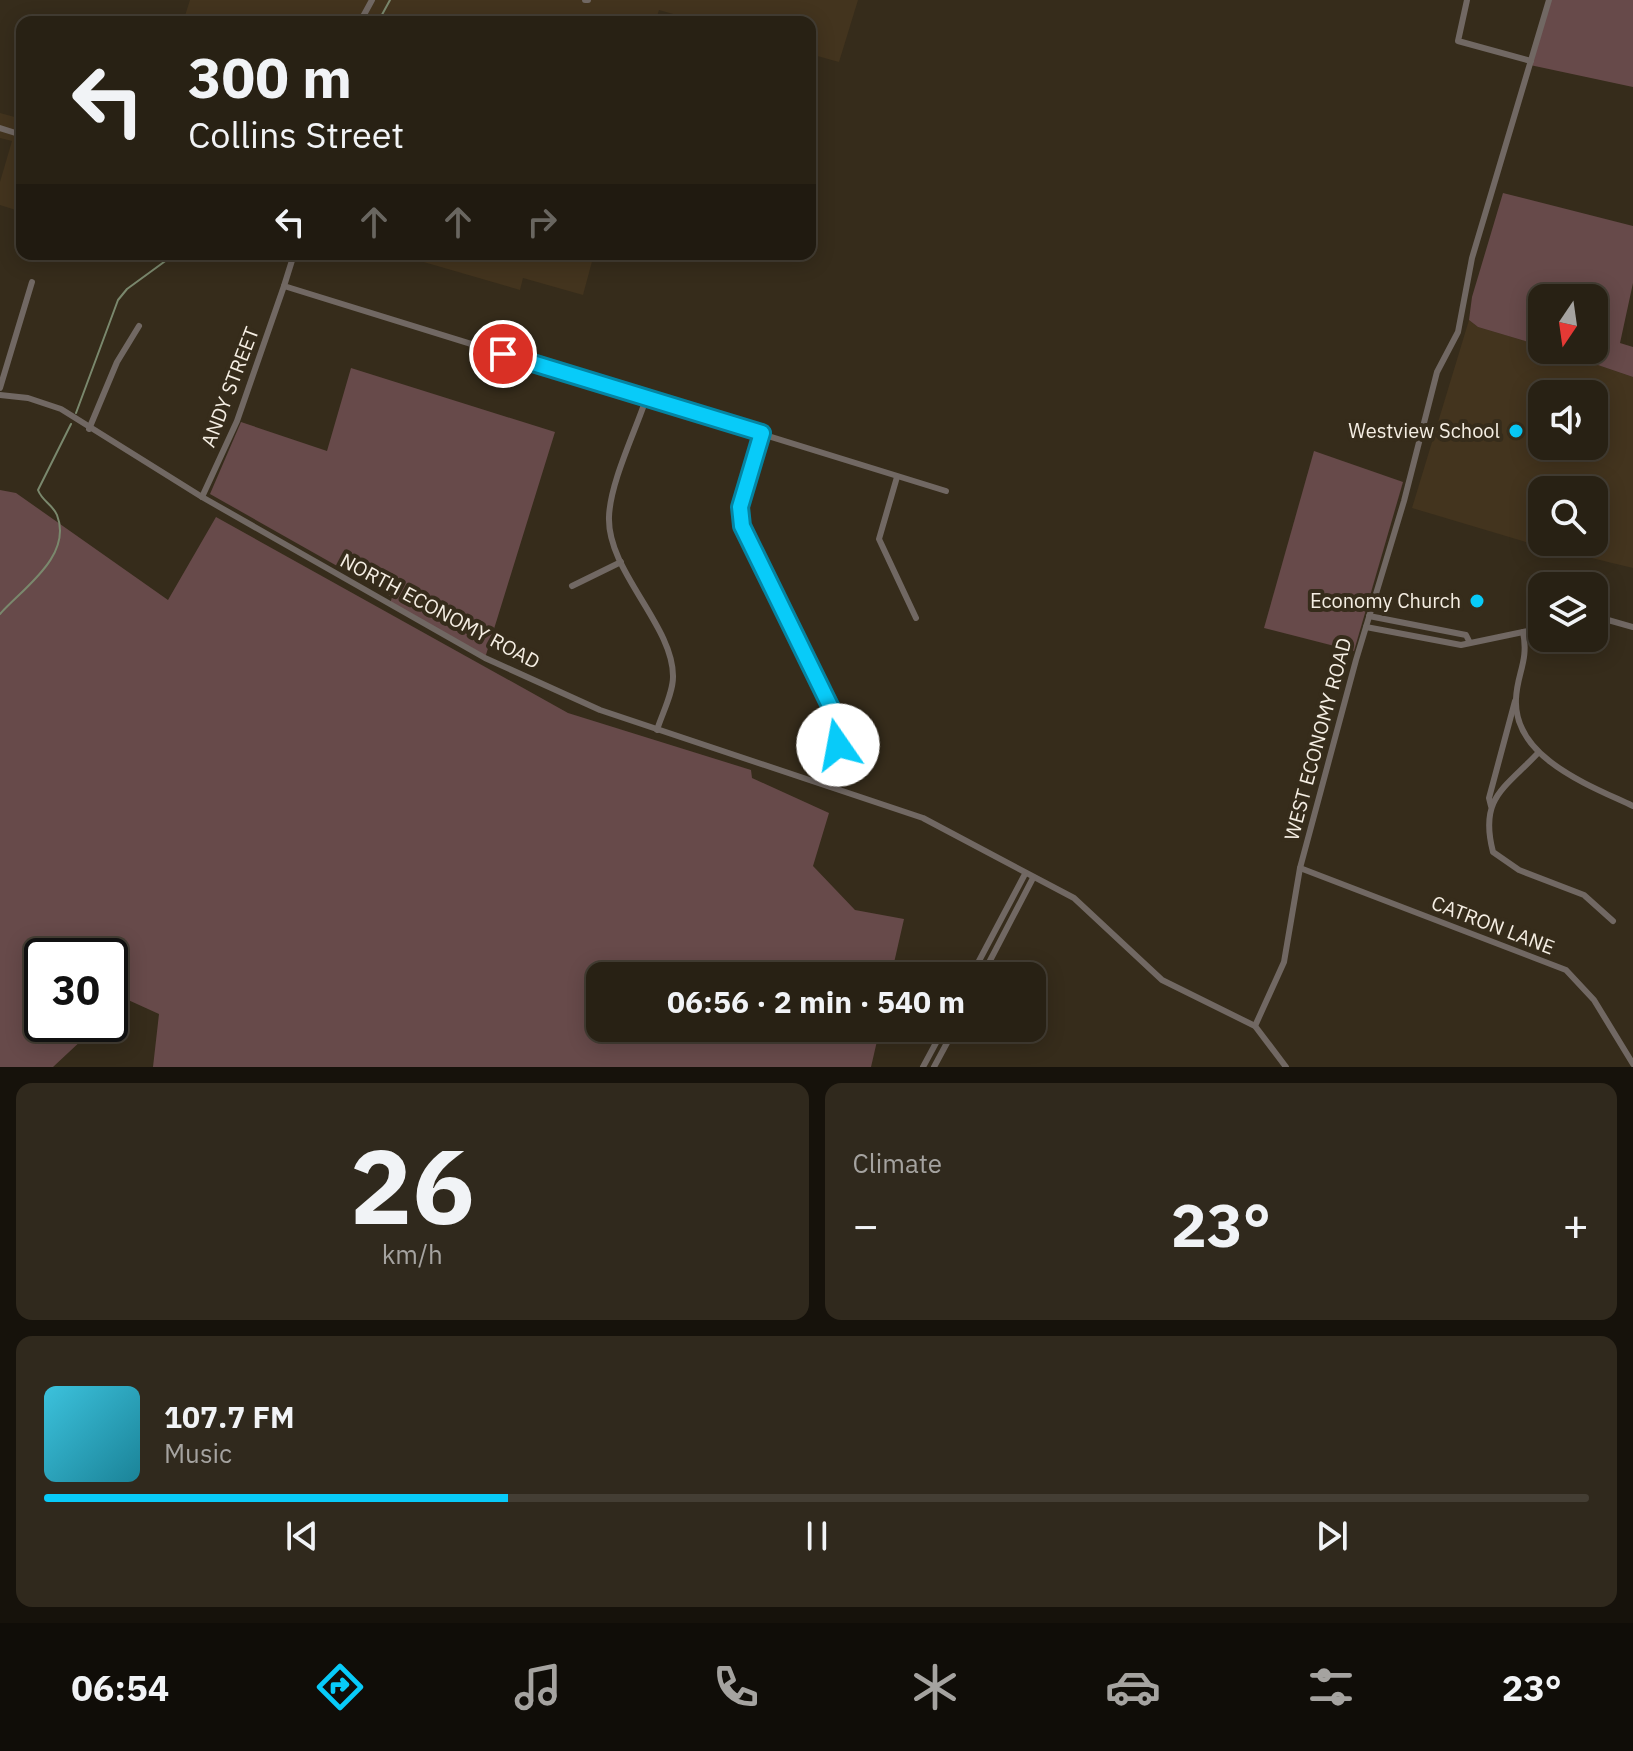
<!DOCTYPE html>
<meta charset="utf-8">
<style>
:root{--surface:#282114;--page:#30291d;--text:#f1f3f6;--muted:#a5a3a0;--line:#443e34;--accent:#08cbf9}
body{margin:0;font-family:"IBM Plex Sans",sans-serif;background:var(--page);color:var(--text);height:100vh;display:flex;flex-direction:column;font-size:30px;white-space:nowrap}
*{box-sizing:border-box;margin:0}
p{font-size:26px;color:var(--muted)}
.icon{flex:none;width:44px;height:44px;fill:none;stroke:currentColor;stroke-width:2;stroke-linecap:round;stroke-linejoin:round}
.map{position:relative;height:1067px;overflow:hidden}
.details{display:flex;flex-direction:column;gap:16px;padding:16px;background:#16120b;flex:1}
.details>*{flex:none}
.banner{position:absolute;left:16px;top:16px;width:800px;height:244px;border-radius:16px;box-shadow:0 4px 20px #0003,0 0 0 2px var(--line);background:#282114;color:var(--text);overflow:hidden}
.needle{width:52px;rotate:193deg}
.buttons{position:absolute;left:1528px;top:284px;display:grid;gap:16px}
.buttons a{display:grid;place-items:center;width:80px;height:80px;border-radius:16px;background:var(--surface);box-shadow:0 4px 20px #0003,0 0 0 2px var(--line);font-size:40px}
.speed{position:absolute;left:24px;top:938px;display:flex;gap:16px;font-size:40px;font-weight:700;text-align:center}
.speed>*{display:grid;place-content:center;width:104px;height:104px;border-radius:50%;background:var(--surface);box-shadow:0 4px 20px #0003,0 0 0 2px var(--line);line-height:1}
.speed .limit{border:4px solid #111;border-radius:12px;background:#fff;color:#111}
.pin{position:absolute;display:grid;place-items:center;width:68px;height:68px;color:#fff;margin:-34px;border:4px solid #fff;border-radius:50%;box-shadow:0 2px 8px #0007}
.me{position:absolute;width:88px;margin:-44px;rotate:348deg;stroke-linejoin:round;filter:drop-shadow(0 0 6px #0008)}
.turn{display:flex;align-items:center;gap:28px;height:168px;padding:0 40px;font-size:36px}
.turn .icon{width:104px;height:104px;stroke-width:2.5}
.turn b{display:block;font-size:56px;line-height:68px}
.lanes{display:flex;align-items:center;height:76px;padding:0 40px;background:#0003;justify-content:center;gap:40px;direction:ltr}
.lanes .off{opacity:.35}
.big{font-size:60px;font-weight:800;line-height:1.1}
.details .tile{flex:1;display:flex;flex-direction:column;justify-content:center;gap:12px;min-width:0;padding:0 28px;border-radius:16px;background:var(--page)}
.details .dial{align-items:center;gap:0}
.dial b{font-size:104px;line-height:1}
.song{display:flex;align-items:center;gap:24px}
.cover{width:96px;height:96px;border-radius:12px;background:linear-gradient(135deg,hsl(190 70% 55%),hsl(190 70% 35%))}
.played{height:8px;border-radius:4px;background:linear-gradient(90deg,var(--accent) 30%,var(--line) 30%)}
.keys{display:flex;justify-content:space-around;direction:ltr}
.heat{display:flex;justify-content:space-between;align-items:center;font-size:44px;direction:ltr}
.details .tiles{flex:1;display:grid;gap:16px;grid-template-columns:1fr 1fr}
.tile:last-child{grid-column:span 2}
.trip{position:absolute;left:586px;top:962px;width:460px;height:80px;border-radius:16px;background:var(--surface);box-shadow:0 4px 20px #0003,0 0 0 2px var(--line);font-weight:800;line-height:80px;text-align:center}
.tab-bar{display:flex;height:128px;justify-content:space-around;align-items:center;background:#100d08;color:var(--muted)}
.tab-bar .icon{width:56px;height:56px}
.tab-bar .on{color:var(--accent)}
.tab-bar b{font-size:36px;color:var(--text)}
.map>svg:first-child{display:block}
.built{fill:#43341e;fill-rule:evenodd}
.green{fill:#674a4a}
.lines{fill:none;stroke-linecap:round;stroke-linejoin:round}
.stream{stroke:#7a886d;stroke-width:2}
.street{stroke:#716863;stroke-width:6}
.route-casing{stroke:#0584a2;stroke-width:20}
.route{stroke:#08cbf9;stroke-width:14}
.poi-dot{fill:#08cbf9;stroke:#362c1b;stroke-width:3}
.labels{text-anchor:middle;stroke-width:8;stroke-linejoin:round;paint-order:stroke}
.street-label{font-size:20px;fill:#f5eee3;stroke:#362c1b}
.poi-label{font-size:20px;fill:#f5eee3;stroke:#362c1b;text-anchor:end}
</style>
<div class="map">
<svg width="1633" height="1067" viewBox="0 0 1633 1067">
<rect width="100%" height="100%" fill="#362c1b"/>
<g class="built">
<polygon points="190,0 858,0 839,62 810,54 810,22 701,22 659,10 655,22 183,22"/>
<polygon points="0,113 22,119 22,212 0,205 0,182 12,141 0,138"/>
<polygon points="396,254 594,254 583,295 523,278 520,290"/>
<path d="M1469,320l9,7 64,19v4h12l79,27v191l-104,-25 -117,-35zM1542,394h52v52h-52zM1542,490h52v52h-52z"/>
</g>
<g class="green">
<polygon points="1550,0 1633,0 1633,87 1530,65"/>
<polygon points="1503,193 1633,226 1633,283 1620,343 1633,347 1633,377 1554,350 1594,350 1594,298 1542,298 1542,346 1478,327 1469,320 1472,297"/>
<polygon points="351,368 555,432 485,658 390,604 392,597 210,494 241,422 327,451"/>
<polygon points="1314,451 1403,482 1354,651 1264,628"/>
<polygon points="0,490 16,493 168,600 216,517 568,713 751,770 752,778 829,813 813,866 855,910 904,919 891,976 600,976 600,1028 880,1028 871,1067 153,1067 159,1014 126,999 110,1013 110,956 42,956 42,1024 99,1024 53,1067 0,1067"/>
</g>
<g class="lines">
<g class="stream">
<polyline points="378,22 390,0"/>
<polyline points="76,413 118,300 127,289 175,254"/>
<path d="M0,614c22,-25 73,-58 57,-99 -4,-10 -15,-14 -19,-25l33,-66"/>
</g>
<g class="street">
<polyline points="585,0 588,0"/>
<polyline points="1467,0 1458,41 1531,61"/>
<polyline points="360,22 372,0"/>
<polyline points="0,128 22,135"/>
<polyline points="294,254 284,286 946,491"/>
<polyline points="0,388 32,282"/>
<polyline points="0,395 28,398 61,409 202,497 485,658 600,710 923,818 1074,898 1162,980 1255,1026 1286,1067"/>
<path d="M646,399c-11,33 -36,84 -37,118 -2,54 65,109 64,160 0,16 -11,37 -16,53"/>
<polyline points="89,429 117,362 139,326"/>
<polyline points="762,433 740,507 742,526 835,716 838,745 828,784"/>
<polyline points="897,477 879,539 916,618"/>
<polyline points="202,497 237,421 284,286"/>
<polyline points="572,586 621,562"/>
<polyline points="1369,616 1466,635 1469,641"/>
<polyline points="1594,616 1633,627"/>
<polyline points="1366,627 1461,645 1542,628"/>
<path d="M1523,632c6,29 -6,41 -7,67 -3,59 75,87 117,107"/>
<path d="M1538,753c-34,36 -59,45 -45,99l26,18 65,25 29,26"/>
<polyline points="1491,806 1489,798 1515,701"/>
<polyline points="1300,868 1566,970 1594,1000 1633,1064"/>
<polyline points="971,976 1025,874"/>
<polyline points="982,976 1033,878"/>
<polyline points="1255,1026 1284,962 1300,868 1356,660 1404,501 1437,372 1458,332 1472,258 1549,0"/>
<polyline points="923,1067 944,1028"/>
<polyline points="934,1067 955,1028"/>
</g>
</g>
<g class="lines">
<defs>
<polyline id="route" points="503,354 762,433 740,507 742,526 835,716 838,745"/>
</defs>
<use href="#route" class="route-casing"/>
<use href="#route" class="route"/>
</g>
<g class="poi-dot">
<circle cx="1516" cy="431" r="8"/>
<circle cx="1477" cy="601" r="8"/>
</g>
<g class="labels">
<g class="street-label">
<text transform="translate(230 387) rotate(-69)" y="7">ANDY STREET</text>
<text transform="translate(440 611) rotate(28)" y="7">NORTH ECONOMY ROAD</text>
<text transform="translate(1318 739) rotate(-75)" y="7">WEST ECONOMY ROAD</text>
<text transform="translate(1493 925) rotate(21)" y="7">CATRON LANE</text>
</g>
<g class="poi-label">
<text x="1500" y="438">Westview School</text>
<text x="1461" y="608">Economy Church</text>
</g>
</g>
</svg>
<div class="buttons">
<a><svg class="needle" viewBox="-14 -14 28 28"><path d="M0-13l5 13h-10z" fill="#e53935"/><path d="M0 13l5-13h-10z" fill="#a5a3a0"/></svg></a>
<a><svg class="icon" aria-label="sound" viewBox="0 0 24 24"><path d="M4 9h4l5-4v14l-5-4H4zM17 9q2 3 0 6"/></svg></a>
<a><svg class="icon" aria-label="search" viewBox="0 0 24 24"><circle cx="10" cy="10" r="6"/><path d="M15 15l6 6"/></svg></a>
<a><svg class="icon" aria-label="layers" viewBox="0 0 24 24"><path d="M12 4l9 5-9 5-9-5zM3 14l9 5 9-5"/></svg></a>
</div>
<div class="speed"><div class="limit">30</div></div>
<div class="pin" style="left:503px;top:354px;background:#d93025"><svg class="icon" aria-label="arrive" viewBox="0 0 24 24"><path d="M6 21V4h12l-3 4 3 4H6"/></svg></div>
<svg class="me" style="left:838px;top:745px" viewBox="-20 -20 40 40"><circle r="19" fill="#fff"/><path d="M0-13L10 11 0 6-10 11z" fill="#08cbf9"/></svg>
<div class="trip">06:56 · 2 min · 540 m</div>
<div class="banner">
<div class="turn"><svg class="icon" aria-label="left" viewBox="0 0 24 24"><path d="M17 20v-9H6M10 6l-5 5 5 5"/></svg><div><b>300 m</b>Collins Street</div></div>
<div class="lanes"><svg class="icon" aria-label="left" viewBox="0 0 24 24"><path d="M17 20v-9H6M10 6l-5 5 5 5"/></svg><svg class="icon off" aria-label="ahead" viewBox="0 0 24 24"><path d="M12 20V5M6 11l6-6 6 6"/></svg><svg class="icon off" aria-label="ahead" viewBox="0 0 24 24"><path d="M12 20V5M6 11l6-6 6 6"/></svg><svg class="icon off" aria-label="right" viewBox="0 0 24 24"><path d="M7 20v-9h11M14 6l5 5-5 5"/></svg></div>
</div>
</div>
<section class="details">
<div class="tiles">
<div class="tile dial"><b>26</b><p>km/h</p></div>
<div class="tile"><p>Climate</p>
<div class="heat"><a>−</a><b class="big">23°</b><a>+</a></div>
</div>
<div class="tile">
<div class="song"><i class="cover"></i><div><b>107.7 FM</b><p>Music</p></div></div>
<div class="played"></div>
<div class="keys"><svg class="icon" aria-label="previous" viewBox="0 0 24 24"><path d="M18 5L8 12l10 7zM5 5v14"/></svg><svg class="icon" aria-label="pause" viewBox="0 0 24 24"><path d="M8 5v14M16 5v14"/></svg><svg class="icon" aria-label="next" viewBox="0 0 24 24"><path d="M6 5l10 7-10 7zM19 5v14"/></svg></div>
</div>
</div>
</section>
<nav class="tab-bar">
<b>06:54</b>
<svg class="icon on" aria-label="directions" viewBox="0 0 24 24"><path d="M12 3l9 9-9 9-9-9zM9 14v-3h6M13 9l2 2-2 2"/></svg>
<svg class="icon" aria-label="music" viewBox="0 0 24 24"><path d="M9 18V5l10-2v13"/><circle cx="6" cy="18" r="3"/><circle cx="16" cy="16" r="3"/></svg>
<svg class="icon" aria-label="phone" viewBox="0 0 24 24"><path d="M5 4h4l2 5-3 2q2 4 5 5l2-3 5 2v4C11 20 4 13 5 4z"/></svg>
<svg class="icon" aria-label="climate" viewBox="0 0 24 24"><path d="M12 3v18M4 7l16 10M4 17L20 7"/></svg>
<svg class="icon" aria-label="car" viewBox="0 0 24 24"><path d="M5 17H2v-5l4-1 3-4h7l3 4 3 1v5h-3M9 17h6M6 11h13"/><circle cx="7" cy="17" r="2"/><circle cx="17" cy="17" r="2"/></svg>
<svg class="icon" aria-label="filters" viewBox="0 0 24 24"><path d="M4 7h16M4 17h16"/><circle cx="9" cy="7" r="2"/><circle cx="15" cy="17" r="2"/></svg>
<b>23°</b>
</nav>
